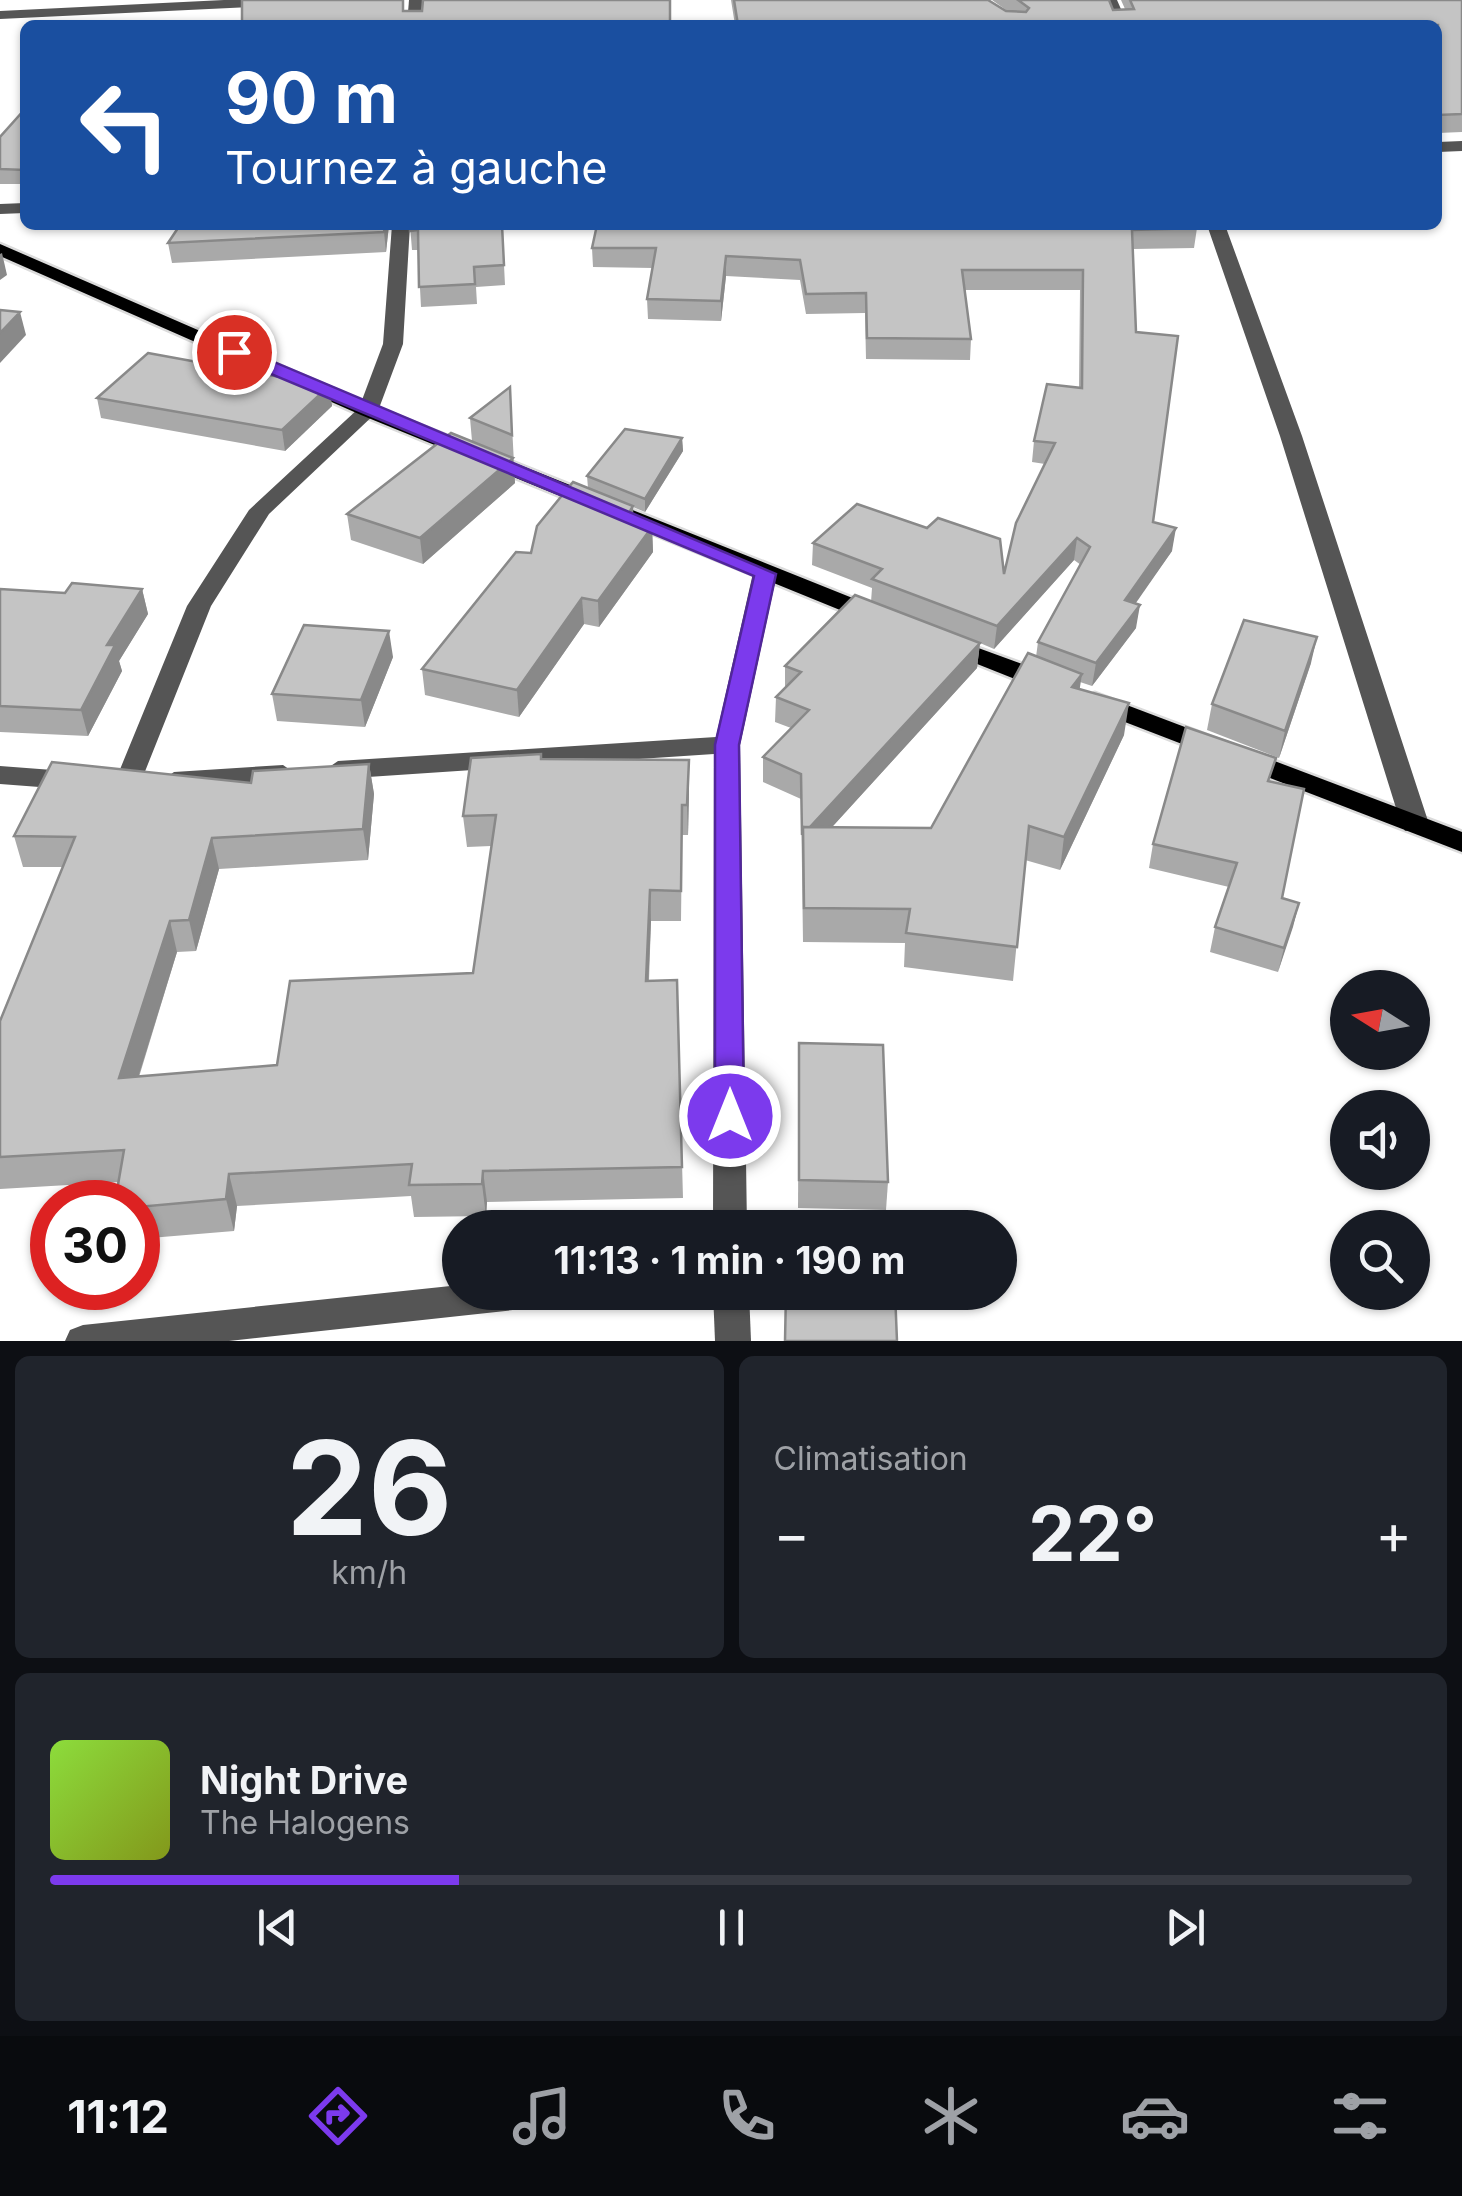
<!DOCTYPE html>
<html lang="fr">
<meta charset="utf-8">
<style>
:root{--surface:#171b24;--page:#20242c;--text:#f1f3f6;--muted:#9ea1a6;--line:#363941;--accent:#7c3aed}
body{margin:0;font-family:Inter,sans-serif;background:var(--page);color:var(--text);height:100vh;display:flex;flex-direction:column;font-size:38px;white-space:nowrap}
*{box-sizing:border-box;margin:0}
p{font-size:32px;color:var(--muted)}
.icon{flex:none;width:55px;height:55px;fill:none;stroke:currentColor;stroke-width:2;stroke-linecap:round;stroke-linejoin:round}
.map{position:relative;height:1341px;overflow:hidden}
.side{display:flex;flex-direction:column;gap:15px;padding:15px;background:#0d0f14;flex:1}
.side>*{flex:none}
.top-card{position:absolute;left:20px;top:20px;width:1422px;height:210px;border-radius:15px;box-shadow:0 2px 8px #0004;background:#1a4fa0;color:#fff;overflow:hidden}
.needle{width:65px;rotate:281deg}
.buttons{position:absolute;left:1330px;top:970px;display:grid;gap:20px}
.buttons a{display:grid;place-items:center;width:100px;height:100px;border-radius:50%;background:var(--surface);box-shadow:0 2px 8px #0004;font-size:50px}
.speed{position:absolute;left:30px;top:1180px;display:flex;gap:20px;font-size:50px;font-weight:700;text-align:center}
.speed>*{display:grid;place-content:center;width:130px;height:130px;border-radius:50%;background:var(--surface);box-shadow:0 2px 8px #0004;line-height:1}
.speed .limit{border:15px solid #d22;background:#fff;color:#111}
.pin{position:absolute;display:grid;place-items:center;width:85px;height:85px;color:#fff;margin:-42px;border:5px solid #fff;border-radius:50%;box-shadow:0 2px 10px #0007}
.me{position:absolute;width:110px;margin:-55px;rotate:0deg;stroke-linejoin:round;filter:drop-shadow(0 0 8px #0008)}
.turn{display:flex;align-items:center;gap:35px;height:210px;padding:0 40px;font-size:45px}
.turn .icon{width:130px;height:130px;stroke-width:2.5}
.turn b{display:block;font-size:70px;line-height:85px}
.big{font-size:75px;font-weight:700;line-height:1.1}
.side .tile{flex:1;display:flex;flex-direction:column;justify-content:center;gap:15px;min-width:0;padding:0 35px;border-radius:15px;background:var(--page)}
.side .dial{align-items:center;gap:0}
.dial b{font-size:130px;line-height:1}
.song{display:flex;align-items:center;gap:30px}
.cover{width:120px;height:120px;border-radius:15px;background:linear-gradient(135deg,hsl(90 70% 55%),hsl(70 70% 35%))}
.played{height:10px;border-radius:5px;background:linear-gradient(90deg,var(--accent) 30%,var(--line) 30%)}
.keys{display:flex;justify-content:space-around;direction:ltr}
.heat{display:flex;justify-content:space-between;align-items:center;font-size:55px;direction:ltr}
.side .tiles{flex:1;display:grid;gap:15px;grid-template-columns:1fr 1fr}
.tile:last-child{grid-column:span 2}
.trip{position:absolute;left:442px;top:1210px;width:575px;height:100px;border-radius:50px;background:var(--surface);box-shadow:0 2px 8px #0004;font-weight:700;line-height:100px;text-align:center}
.menu{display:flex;height:160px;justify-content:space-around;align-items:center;background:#090b0e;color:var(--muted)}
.menu .icon{width:70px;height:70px}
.menu .current{color:var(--accent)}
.menu b{font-size:45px;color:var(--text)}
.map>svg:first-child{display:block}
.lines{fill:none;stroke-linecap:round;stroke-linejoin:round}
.major-casing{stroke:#dbdbdb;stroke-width:5}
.minor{fill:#555;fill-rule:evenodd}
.major{fill:#000;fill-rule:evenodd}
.wall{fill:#a9a9a9;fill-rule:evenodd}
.shaded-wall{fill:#898989}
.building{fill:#c4c4c4;stroke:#898989;stroke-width:2.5}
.route{fill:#7c3aed;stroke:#51269a;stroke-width:2.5}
</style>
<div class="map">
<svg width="1462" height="1341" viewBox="0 0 1462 1341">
<rect width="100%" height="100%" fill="#fff"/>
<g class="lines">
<defs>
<g id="major">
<polygon points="0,244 375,407 885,611 888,616 885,621 867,621 361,415 0,256"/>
<polygon points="951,638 1058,677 1062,683 1049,691 1040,689 942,650 939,645 942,640"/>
<polygon points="1095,693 1462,832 1462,852 1086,707 1082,701"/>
</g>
</defs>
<use href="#major" class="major-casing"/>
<g class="minor">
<polygon points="224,0 320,0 313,4 0,19 0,11"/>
<polygon points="409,0 423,0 421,25 407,25"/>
<polygon points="1103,0 1117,0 1128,25 1114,25"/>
<polygon points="1462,141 1462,151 1438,152 1438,142"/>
<polygon points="25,203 25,213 0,214 0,204"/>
<polygon points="392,225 410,225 403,344 378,411 269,514 211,606 140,784 136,790 118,790 114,784 187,606 249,510 359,408 383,344"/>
<polygon points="1207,225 1225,225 1302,436 1429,824 1425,831 1405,831 1401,824 1280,436"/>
<polygon points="765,566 777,573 740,745 747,1228 713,1228 714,754 338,779 325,770 338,761 716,737 753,573"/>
<polygon points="283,765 296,774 292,780 174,790 161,781 174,772"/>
<polygon points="0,766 79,772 92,781 79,790 0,784"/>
<polygon points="460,1285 460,1292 558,1292 553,1303 541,1307 229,1341 65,1341 70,1330 83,1325"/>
<polygon points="713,1292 749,1292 751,1341 715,1341"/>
</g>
<use href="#major" class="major"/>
</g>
<g class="wall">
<polygon points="731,0 988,0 1009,12 992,0 1109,0 1113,10 1125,9 1121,0 1462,0 1462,132 1438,133 1438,25 735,25"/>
<polygon points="25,109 25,184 0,184 0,137"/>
<polygon points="180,225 389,225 386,252 172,263 168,243"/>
<polygon points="410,225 502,225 505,285 476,287 477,304 421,307 418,250 412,250"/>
<path d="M1197,228l-3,20 -61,1 3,83 17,190 19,29 -37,52 1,25 -44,58 -12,-4 -1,7 45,46 -64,135 -35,-10 -12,121 -109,-14 1,-24 -102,-1 -2,-143 -38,-17v-25l28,-29 -16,-6 1,-25 9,-9v-22l86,-64 1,-14 -60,-23 1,-22 191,31 41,-110 -13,-2 2,-21 45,-53 1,-98h-116l7,49 -1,21 -104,-1 -1,-46 -59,1 -6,-34 -74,-4 -5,45 -73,-2 -1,-20 6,-31 -60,-1 -1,-19zM1074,560l7,5 -43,77 -2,15 -105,171h-100l146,-160 3,-25 14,6z"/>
<polygon points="329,386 332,406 285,451 101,418 97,398"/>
<polygon points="510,387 515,483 423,564 351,540 347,514 472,441 470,418"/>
<polygon points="682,438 683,451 645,512 633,507 633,523 652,527 653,552 599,627 584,624 519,717 425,695 422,669 531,553 588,488 587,476"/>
<polygon points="0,589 65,593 142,589 148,614 119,661 122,671 88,736 0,732"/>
<polygon points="393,657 365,727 277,721 272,694"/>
<polygon points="1311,663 1279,758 1207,730 1212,704"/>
<polygon points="541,759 689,791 688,835 682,835 681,921 651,921 649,981 677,980 683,1198 487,1202 486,1216 414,1217 411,1196 237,1206 234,1231 138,1239 138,1202 119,1182 0,1189 0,1021 63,867 23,867 14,836 251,783 369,764 374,794 368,860 219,869 196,951 177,952 139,1077 277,1065 473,973 491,846 467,847 463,816"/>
<polygon points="1271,782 1282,898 1299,903 1278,972 1210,952 1215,927 1229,887 1149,868 1153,844"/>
<polygon points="799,1043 888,1182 886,1210 798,1208"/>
</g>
<g class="shaded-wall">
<polygon points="385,225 389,225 386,252 384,232"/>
<polygon points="2,253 7,275 0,280 0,254"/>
<polygon points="726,256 726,276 721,321 721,301"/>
<polygon points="20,312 26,335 0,363 0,333"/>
<polygon points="329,386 332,406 285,451 282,430"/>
<polygon points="682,438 683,451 645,512 645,499"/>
<polygon points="513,458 515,483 423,564 420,538"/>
<polygon points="633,506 634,531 624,521"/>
<polygon points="652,527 653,552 599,627 598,601"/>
<polygon points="1176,528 1172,551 1122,623 1125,600"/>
<polygon points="1077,538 1074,560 994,649 997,626"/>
<polygon points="142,589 148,614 119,661 122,671 88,736 81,710 107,645"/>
<polygon points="582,598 584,624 519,717 517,690"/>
<polygon points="1140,605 1136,628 1092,686 1096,663"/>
<polygon points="389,631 393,657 365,727 361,700"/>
<polygon points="1317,637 1311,663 1279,758 1285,731"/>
<polygon points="980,643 977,668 803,859 803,834"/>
<polygon points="1082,674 1077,706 1072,687"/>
<polygon points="1129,703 1124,735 1060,870 1064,837"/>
<polygon points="689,760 689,791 688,835 687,805"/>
<polygon points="369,764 374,794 368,860 363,829"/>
<polygon points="212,838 219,869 196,951 189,920"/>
<polygon points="650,890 651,921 647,1012 646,981"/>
<polygon points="1299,903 1293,927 1278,972 1284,948"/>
<polygon points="170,921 177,952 128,1110 119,1078"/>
<polygon points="483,1171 487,1202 486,1216 482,1184"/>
<polygon points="229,1174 237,1206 234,1231 226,1199"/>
</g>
<g class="building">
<polygon points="242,0 403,0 403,11 422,11 423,0 670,0 670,25 242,25"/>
<polygon points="734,0 988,0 1006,11 1026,12 1029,8 1018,0 1109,0 1113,10 1134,9 1130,0 1462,0 1462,114 1438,115 1438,25 738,25"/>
<polygon points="25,109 25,170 0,169 0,137"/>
<polygon points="180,225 385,225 384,232 168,243"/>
<polygon points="410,225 502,225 504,265 474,267 475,284 419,287 418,230 410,231"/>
<polygon points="597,225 1195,225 1197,228 1132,230 1136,332 1178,336 1153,522 1176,528 1125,600 1140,605 1096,663 1038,642 1090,547 1077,538 997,626 872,579 882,569 813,543 857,504 927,528 938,518 1000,539 1004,574 1016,523 1055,443 1034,441 1047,384 1082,388 1083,270 962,270 971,339 867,338 866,293 806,294 800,260 726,256 721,301 647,299 656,248 592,248"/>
<polygon points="0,310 20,312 0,333"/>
<polygon points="148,353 329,386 282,430 97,398"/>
<polygon points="510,387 512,435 470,418"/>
<polygon points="625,429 682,438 645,499 587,476"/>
<polygon points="451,433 513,458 420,538 347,514"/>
<polygon points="573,482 633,506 624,521 652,527 598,601 582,598 517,690 422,669 516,552 531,553 537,526"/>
<polygon points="72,583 142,589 107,645 115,645 81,710 0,706 0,589 65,593"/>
<polygon points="855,595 980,643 809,828 803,827 802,835 801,774 763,757 809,710 776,697 801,672 785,666"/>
<polygon points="1244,620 1317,637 1285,731 1212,704"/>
<polygon points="304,625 389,631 361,700 272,694"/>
<polygon points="1028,653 1082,674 1072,687 1129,703 1064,837 1029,826 1017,947 906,933 910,909 804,908 803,827 931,828"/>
<polygon points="1186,727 1276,758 1268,781 1304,789 1282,898 1299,903 1284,948 1215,927 1237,863 1153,844"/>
<polygon points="541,754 541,759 689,760 687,805 682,805 681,891 650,890 646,981 677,980 682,1167 483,1171 482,1184 409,1185 412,1164 229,1174 226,1199 138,1207 138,1202 115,1202 124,1150 0,1157 0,1021 75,837 14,836 52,762 251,783 253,771 369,764 363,829 212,838 189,920 170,921 119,1078 277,1065 290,981 473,973 496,815 463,816 471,758"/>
<polygon points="799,1043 883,1045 888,1182 799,1180"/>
<polygon points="786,1292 895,1292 897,1341 785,1341"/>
</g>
<polygon class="route" points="228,348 241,348 776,574 739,745 744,1116 740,1124 719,1124 715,1116 715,745 754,576 228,356"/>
</svg>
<div class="buttons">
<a><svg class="needle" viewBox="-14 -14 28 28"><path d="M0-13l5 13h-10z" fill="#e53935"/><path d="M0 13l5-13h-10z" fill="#9ea1a6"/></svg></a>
<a><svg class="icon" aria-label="sound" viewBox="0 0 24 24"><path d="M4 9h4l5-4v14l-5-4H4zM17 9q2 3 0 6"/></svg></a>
<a><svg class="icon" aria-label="search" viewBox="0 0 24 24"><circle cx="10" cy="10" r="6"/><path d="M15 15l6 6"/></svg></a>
</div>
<div class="speed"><div class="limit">30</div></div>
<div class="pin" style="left:234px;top:352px;background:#d93025"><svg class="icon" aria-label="arrive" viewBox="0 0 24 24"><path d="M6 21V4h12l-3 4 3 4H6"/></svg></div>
<svg class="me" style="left:730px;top:1116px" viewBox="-20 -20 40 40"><circle r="17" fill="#7c3aed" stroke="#fff" stroke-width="3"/><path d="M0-11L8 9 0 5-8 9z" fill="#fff"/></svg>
<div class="trip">11:13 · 1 min · 190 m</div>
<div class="top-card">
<div class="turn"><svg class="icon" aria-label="left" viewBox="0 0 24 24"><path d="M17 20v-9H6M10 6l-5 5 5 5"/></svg><div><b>90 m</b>Tournez à gauche</div></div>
</div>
</div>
<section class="side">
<div class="tiles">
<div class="tile dial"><b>26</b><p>km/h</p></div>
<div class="tile"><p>Climatisation</p>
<div class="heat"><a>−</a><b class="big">22°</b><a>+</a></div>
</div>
<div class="tile">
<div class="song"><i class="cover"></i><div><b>Night Drive</b><p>The Halogens</p></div></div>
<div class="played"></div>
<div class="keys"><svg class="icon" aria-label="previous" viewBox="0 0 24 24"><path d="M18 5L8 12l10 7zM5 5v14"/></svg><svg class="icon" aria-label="pause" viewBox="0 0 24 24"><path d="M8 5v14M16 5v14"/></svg><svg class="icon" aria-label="next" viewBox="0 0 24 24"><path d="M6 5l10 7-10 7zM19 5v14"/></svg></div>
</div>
</div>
</section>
<nav class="menu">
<b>11:12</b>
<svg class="icon current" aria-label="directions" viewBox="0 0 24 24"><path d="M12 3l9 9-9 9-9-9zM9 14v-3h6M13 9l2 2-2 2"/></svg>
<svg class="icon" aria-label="music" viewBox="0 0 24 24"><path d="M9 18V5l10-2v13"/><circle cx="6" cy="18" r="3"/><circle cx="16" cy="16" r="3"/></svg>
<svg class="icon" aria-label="phone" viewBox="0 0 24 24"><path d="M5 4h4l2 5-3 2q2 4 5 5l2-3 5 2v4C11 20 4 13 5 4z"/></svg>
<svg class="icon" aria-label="climate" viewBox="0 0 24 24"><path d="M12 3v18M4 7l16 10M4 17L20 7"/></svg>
<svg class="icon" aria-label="car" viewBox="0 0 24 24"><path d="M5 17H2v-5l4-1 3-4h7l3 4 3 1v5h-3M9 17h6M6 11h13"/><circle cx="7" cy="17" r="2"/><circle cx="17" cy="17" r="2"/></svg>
<svg class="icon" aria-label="filters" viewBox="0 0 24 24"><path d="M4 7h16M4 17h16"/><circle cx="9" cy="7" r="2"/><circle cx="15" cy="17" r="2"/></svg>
</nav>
